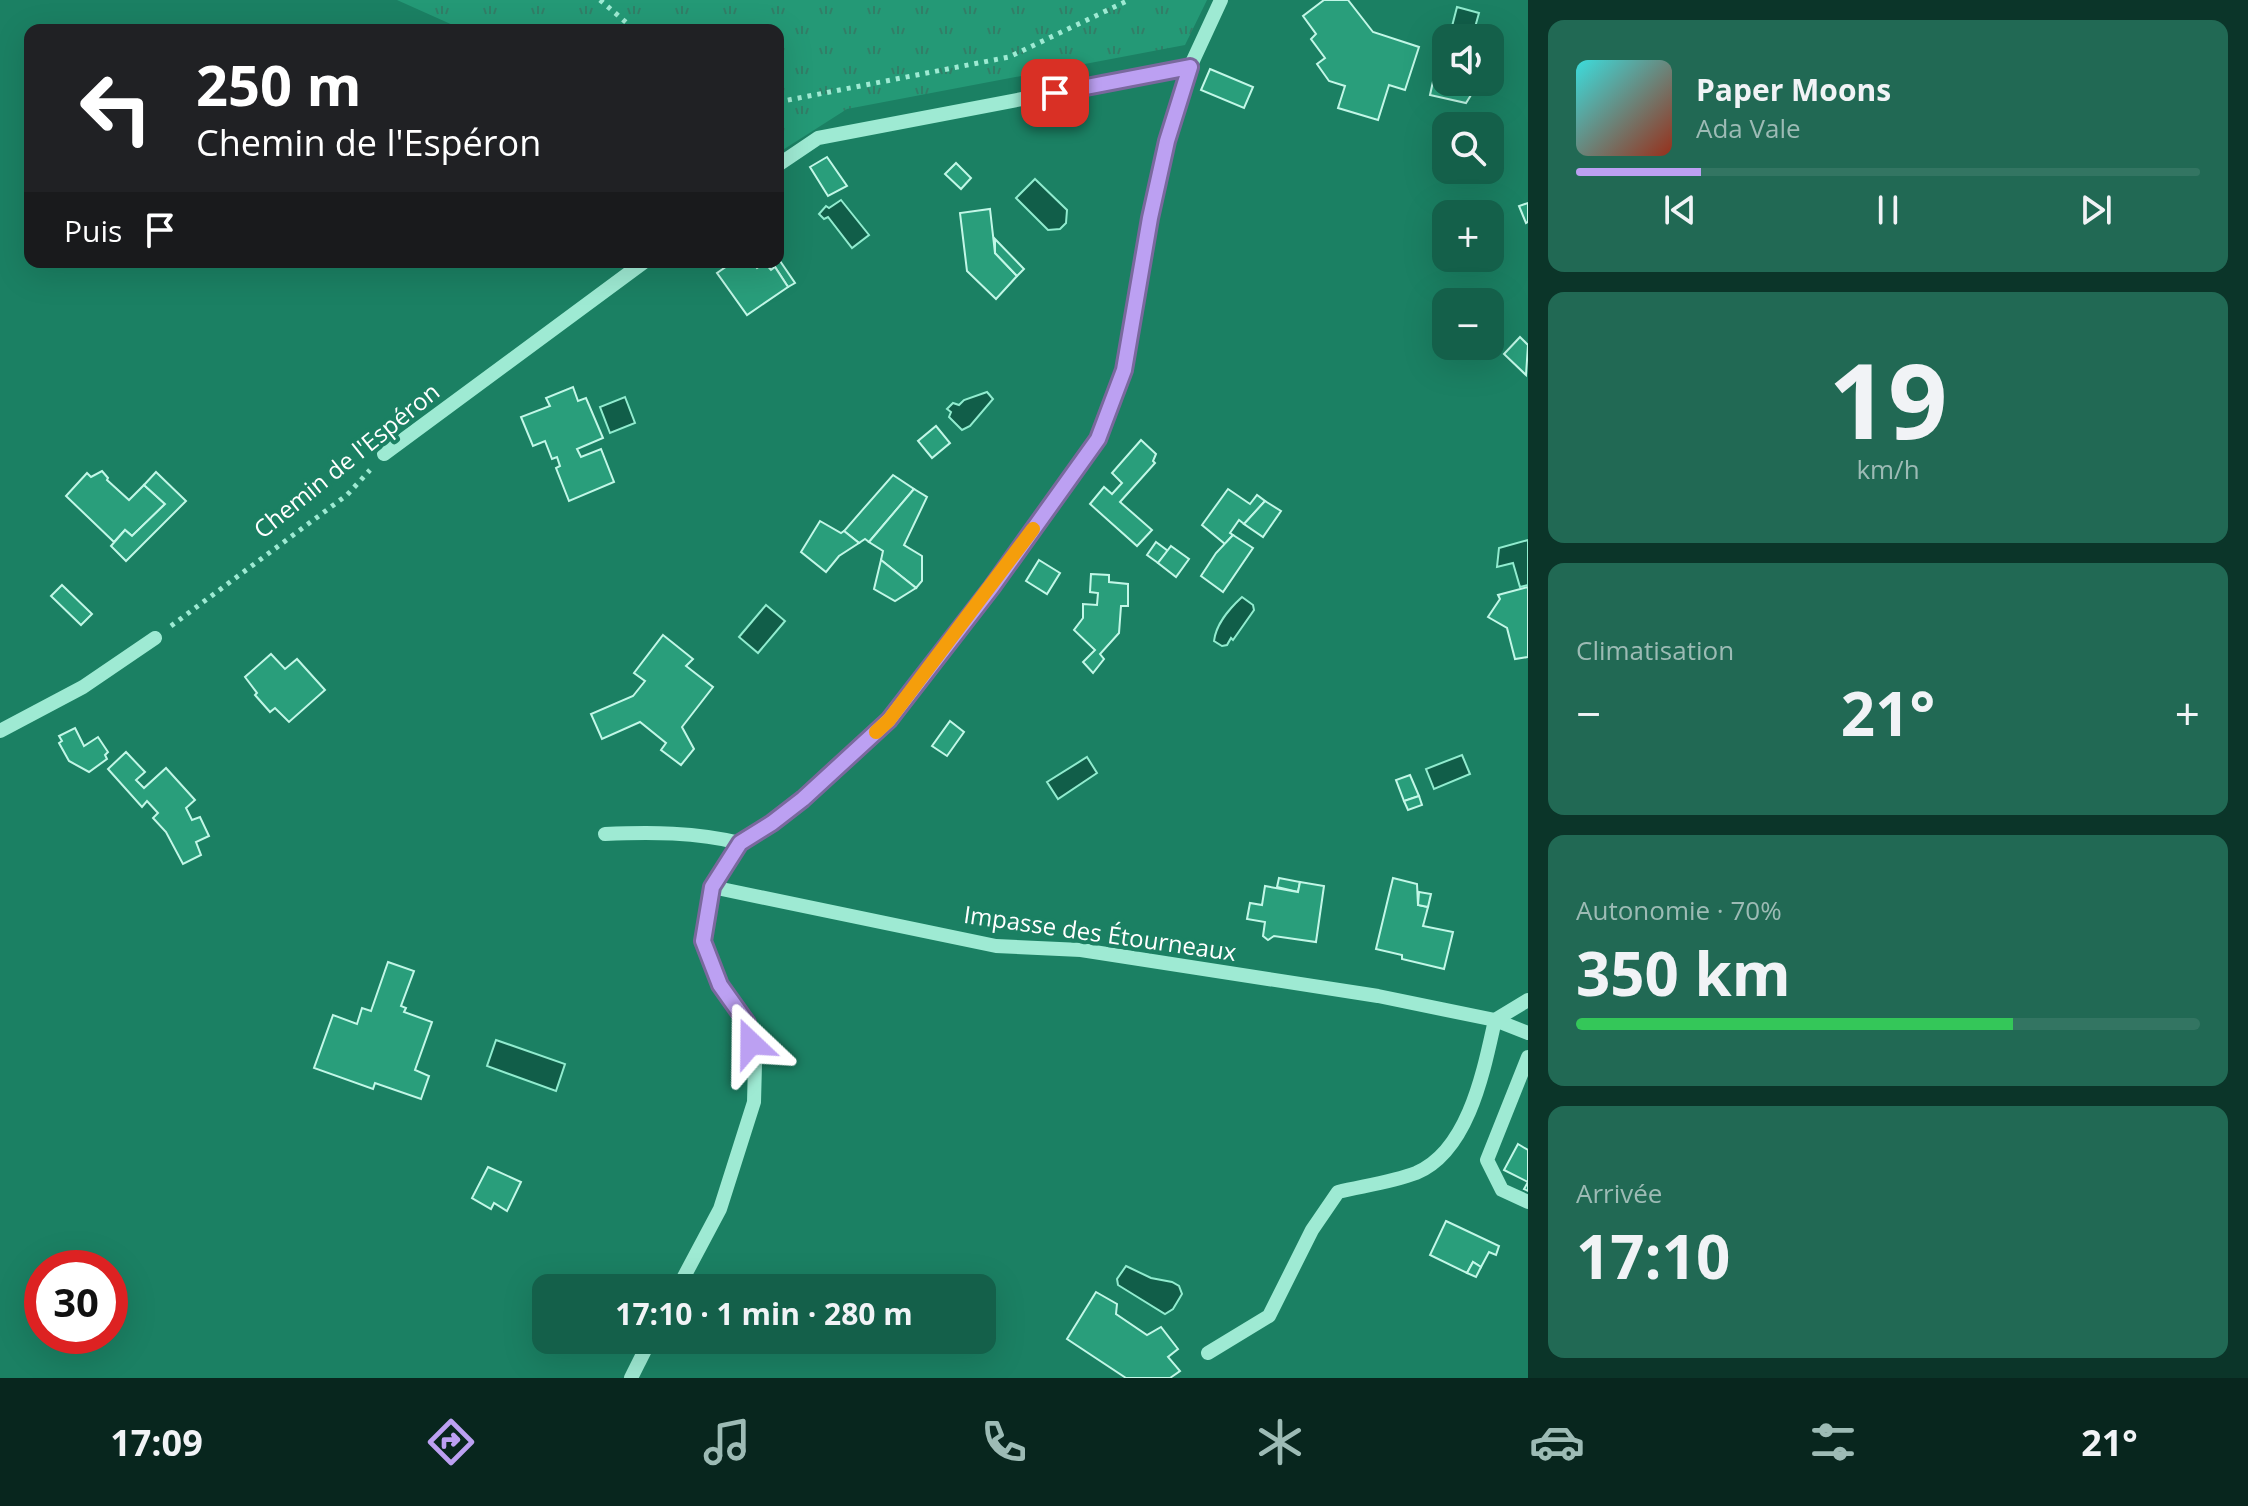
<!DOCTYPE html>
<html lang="fr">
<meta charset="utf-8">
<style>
:root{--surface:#14604a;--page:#216954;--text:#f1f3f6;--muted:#9dbbb5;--line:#337562;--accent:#bca0f2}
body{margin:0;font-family:"Open Sans",sans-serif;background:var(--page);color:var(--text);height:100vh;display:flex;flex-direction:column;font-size:30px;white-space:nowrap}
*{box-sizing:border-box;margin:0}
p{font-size:26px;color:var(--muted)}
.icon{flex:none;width:44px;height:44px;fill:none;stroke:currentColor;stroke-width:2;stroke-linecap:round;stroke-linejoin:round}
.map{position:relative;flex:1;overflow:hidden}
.panel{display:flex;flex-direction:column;gap:20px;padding:20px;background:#0b3529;width:720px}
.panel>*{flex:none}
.hud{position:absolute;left:24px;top:24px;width:760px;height:244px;border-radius:16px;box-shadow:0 8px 32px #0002;background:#202124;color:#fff;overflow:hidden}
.buttons{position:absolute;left:1432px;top:24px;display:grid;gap:16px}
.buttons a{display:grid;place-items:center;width:72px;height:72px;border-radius:16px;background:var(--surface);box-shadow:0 8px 32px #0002;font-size:40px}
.speed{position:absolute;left:24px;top:1250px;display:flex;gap:16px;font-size:40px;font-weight:700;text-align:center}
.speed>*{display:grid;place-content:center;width:104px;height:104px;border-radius:50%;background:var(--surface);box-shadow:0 8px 32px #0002;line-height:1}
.speed .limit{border:12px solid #d22;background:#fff;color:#111}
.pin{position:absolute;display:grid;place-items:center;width:68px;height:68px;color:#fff;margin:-34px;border-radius:16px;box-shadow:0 4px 12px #0006}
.me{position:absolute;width:88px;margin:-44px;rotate:337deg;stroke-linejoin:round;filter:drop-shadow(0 0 6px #0008)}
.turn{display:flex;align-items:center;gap:28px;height:168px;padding:0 40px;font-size:36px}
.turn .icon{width:104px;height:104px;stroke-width:2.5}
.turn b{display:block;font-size:56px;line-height:68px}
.then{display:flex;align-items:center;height:76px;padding:0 40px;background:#0003;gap:16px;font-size:30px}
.big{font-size:60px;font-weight:700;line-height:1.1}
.panel .card{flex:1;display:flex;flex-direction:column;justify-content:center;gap:12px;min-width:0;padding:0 28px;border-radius:16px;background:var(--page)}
.panel .dial{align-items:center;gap:0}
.dial b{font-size:104px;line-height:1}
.song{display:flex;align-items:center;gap:24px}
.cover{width:96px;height:96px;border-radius:12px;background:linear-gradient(135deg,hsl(180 70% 55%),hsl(10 70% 35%))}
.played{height:8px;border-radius:4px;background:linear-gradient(90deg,var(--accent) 20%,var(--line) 20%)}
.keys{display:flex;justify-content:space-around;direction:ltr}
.heat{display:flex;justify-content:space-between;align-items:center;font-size:44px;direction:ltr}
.charge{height:12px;border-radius:6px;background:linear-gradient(90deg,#34c759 70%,var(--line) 0)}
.trip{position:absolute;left:532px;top:1274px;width:464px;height:80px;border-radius:16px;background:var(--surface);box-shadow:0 8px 32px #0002;font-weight:700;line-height:80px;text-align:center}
.menu{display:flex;height:128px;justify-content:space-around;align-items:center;background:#08261e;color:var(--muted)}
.menu .icon{width:56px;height:56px}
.menu .active{color:var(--accent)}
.menu b{font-size:36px;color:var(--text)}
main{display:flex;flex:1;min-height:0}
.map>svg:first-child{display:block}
.grass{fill:url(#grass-tufts)}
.water{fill:#115e49;stroke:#91eccf;stroke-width:2}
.building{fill:#299e7b;stroke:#c2f7e7;stroke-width:2}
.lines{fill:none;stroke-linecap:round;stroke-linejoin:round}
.path{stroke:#9eead3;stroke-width:5;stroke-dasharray:4 6;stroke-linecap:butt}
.minor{stroke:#9eead3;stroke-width:14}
.route-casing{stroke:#7a689d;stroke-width:20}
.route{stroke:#bca0f2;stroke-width:14}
.slow{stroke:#f59e0b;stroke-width:14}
.labels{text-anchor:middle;stroke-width:8;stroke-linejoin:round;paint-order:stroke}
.street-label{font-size:24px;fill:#fff;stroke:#1b8063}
</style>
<main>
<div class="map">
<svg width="1528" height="1378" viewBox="0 0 1528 1378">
<defs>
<pattern id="grass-tufts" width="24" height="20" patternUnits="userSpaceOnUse" patternTransform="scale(2)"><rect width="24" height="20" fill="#249976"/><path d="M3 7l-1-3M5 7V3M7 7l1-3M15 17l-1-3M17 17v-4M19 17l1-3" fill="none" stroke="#327e67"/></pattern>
</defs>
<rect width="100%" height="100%" fill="#1b8063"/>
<polygon class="grass" points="397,0 1207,0 1185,45 847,109 778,153 778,30 464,30"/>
<g class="water">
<polygon points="1457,7 1479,13 1472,38 1449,38"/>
<polygon points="1035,179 1067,210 1066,223 1060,229 1048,230 1016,198"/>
<polygon points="841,200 869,235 852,248 828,217 824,219 819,214 826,206 829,208"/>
<polygon points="987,392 993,399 970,426 962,430 949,417 951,412 947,409 953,403 959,405 964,400"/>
<polygon points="625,397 635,423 610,433 600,407"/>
<polygon points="1528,540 1528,585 1520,587 1513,563 1497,567 1499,548"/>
<path d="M1242,597l11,8 1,5 -21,30 -2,-2 -4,7 -5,1 -8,-5c2,-17 14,-31 28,-44z"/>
<polygon points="766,605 785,621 758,653 739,637"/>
<polygon points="1462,755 1470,774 1434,789 1426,769"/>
<polygon points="1087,757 1097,773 1058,799 1047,782"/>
<polygon points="496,1040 565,1064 556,1091 487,1066"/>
<polygon points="1126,1266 1151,1278 1172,1282 1179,1286 1182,1294 1173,1309 1165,1314 1118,1285 1117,1279"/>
</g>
<g class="building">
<polygon points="1324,0 1348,0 1373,32 1419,47 1405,90 1389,85 1378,120 1338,108 1345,86 1329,81 1317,64 1325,58 1311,39 1316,34 1303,16"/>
<polygon points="1210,69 1253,87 1244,108 1201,90"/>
<polygon points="1434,77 1446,82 1476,87 1466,103 1430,95"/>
<polygon points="827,157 847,186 828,196 810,167"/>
<polygon points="956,163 971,178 961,189 945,174"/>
<polygon points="1528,203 1528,222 1526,223 1519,206"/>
<polygon points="990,209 995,253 1017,276 996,299 967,271 960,213"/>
<polygon points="995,239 1024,269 1017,276 995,253"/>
<polygon points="778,258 795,283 788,287 775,267 771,270 765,263 757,268 752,262 778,262"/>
<polygon points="733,262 752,262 757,268 765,263 771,270 775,267 788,287 747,315 717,273"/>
<polygon points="1520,337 1528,345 1526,375 1504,354"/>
<polygon points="573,387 578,401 586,398 603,438 577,449 581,457 601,449 614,482 569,501 556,468 560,466 557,457 552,459 545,441 533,446 521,417 550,406 546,398"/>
<polygon points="936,426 950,443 932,458 918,441"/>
<polygon points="1141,440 1156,454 1153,461 1155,463 1120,502 1152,530 1137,546 1090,504 1104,487 1112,494 1122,483 1112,473"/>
<polygon points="102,471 108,478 107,480 129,500 144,485 165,504 132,536 125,530 114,542 66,496 87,473 91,477"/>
<polygon points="156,472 186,501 126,561 111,546 125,530 132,536 165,504 144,485"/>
<polygon points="893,475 914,489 869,542 865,539 859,543 844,531"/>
<polygon points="914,489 927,497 904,545 922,556 922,581 916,588 881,560 883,551 869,542"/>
<polygon points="1228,489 1250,504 1257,495 1265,501 1244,524 1239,520 1230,533 1233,535 1225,544 1202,525"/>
<polygon points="1265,501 1281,511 1263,537 1244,524"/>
<polygon points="820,521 841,533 844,531 859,543 839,556 826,572 801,552"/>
<polygon points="1233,535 1253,548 1223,592 1201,576 1216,553"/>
<polygon points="1156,542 1168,551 1158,563 1147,555"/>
<polygon points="1171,546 1189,559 1176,577 1158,563"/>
<polygon points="881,560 916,588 895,601 874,589"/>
<polygon points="1039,560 1060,573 1047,594 1026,581"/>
<polygon points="1091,574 1109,575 1109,582 1128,584 1128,606 1121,606 1119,633 1100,654 1104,659 1093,673 1083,662 1095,650 1074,630 1083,618 1083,604 1097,605 1098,593 1090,592"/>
<polygon points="62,585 92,614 81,625 51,596"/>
<polygon points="1528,587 1528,657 1515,659 1507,628 1488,617 1500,599 1498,595"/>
<polygon points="663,635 693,659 686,666 713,687 682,727 694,749 681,765 661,750 666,743 640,722 602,739 591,714 633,696 645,681 634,673"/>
<polygon points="271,654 285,669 297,659 325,690 289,722 275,708 270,712 255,695 257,693 245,677"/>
<polygon points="950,721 964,732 947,756 932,746"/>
<polygon points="75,728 84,746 98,737 108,752 105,755 107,759 89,772 69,761 59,743 62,741 59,736"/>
<polygon points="126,752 145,772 136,780 144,788 166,768 195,800 186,808 192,820 200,817 209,836 196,842 201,855 183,864 166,832 153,818 158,813 147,801 142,807 108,769"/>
<polygon points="1410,775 1419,796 1404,801 1396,780"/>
<polygon points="1419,796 1422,805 1408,810 1404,801"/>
<polygon points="1279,878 1300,882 1298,892 1277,887"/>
<polygon points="1393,878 1417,884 1418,905 1428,907 1423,926 1453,932 1444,969 1402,959 1402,955 1376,949"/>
<polygon points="1300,882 1324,886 1316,942 1274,936 1268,940 1263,936 1265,922 1247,919 1250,903 1262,905 1265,886 1298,892"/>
<polygon points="1419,892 1431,894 1428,907 1418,905"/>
<polygon points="388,962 414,971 401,1006 406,1008 404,1012 432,1022 415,1070 429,1076 421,1099 375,1083 373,1089 314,1068 333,1015 357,1024 362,1008 371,1011"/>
<polygon points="1518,1144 1528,1150 1528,1191 1524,1189 1528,1182 1504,1170"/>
<polygon points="488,1167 521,1182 507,1211 494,1203 491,1209 472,1198"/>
<polygon points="1446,1221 1499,1246 1496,1255 1489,1252 1481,1267 1473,1262 1467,1273 1430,1255"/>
<polygon points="1473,1262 1481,1267 1476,1277 1467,1273"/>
<polygon points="1096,1292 1117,1304 1116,1314 1147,1335 1161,1327 1178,1349 1168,1357 1180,1371 1170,1378 1126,1378 1067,1339"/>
</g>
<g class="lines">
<g class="path">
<polyline points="600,0 635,30"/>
<polyline points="778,102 1009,57 1129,0"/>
<polyline points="171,626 347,495 370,470"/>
</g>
<g class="minor">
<polyline points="778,165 818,138 1190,67"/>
<polyline points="384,454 644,262"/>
<polyline points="0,731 83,687 155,638"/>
<path d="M605,834c45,-2 91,-2 135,9"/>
<polyline points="712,887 996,946 1081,950 1378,996 1495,1020 1528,1033"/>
<polyline points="1528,1057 1487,1160 1502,1190 1528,1202"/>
<polyline points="678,1288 720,1209 754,1102 755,1064 747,1023 720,985 703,941 712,887 723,866 740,843 772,823 803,799 889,720 992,587 1098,439 1124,370 1150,218 1167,141 1190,67 1221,0"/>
<path d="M1208,1353l61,-37 43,-86 26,-38c25,-6 54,-10 78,-19 53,-22 68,-104 79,-153l33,-20"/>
<polyline points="631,1378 650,1340"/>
</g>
</g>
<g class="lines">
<defs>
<polyline id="route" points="751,1043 747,1023 720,985 703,941 712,887 740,843 772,823 803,799 889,720 992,587 1098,439 1124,370 1150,218 1167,141 1190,67 1055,93"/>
</defs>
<use href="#route" class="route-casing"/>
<use href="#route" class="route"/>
<polyline class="slow" points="876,732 889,720 1033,529"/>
</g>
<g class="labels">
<g class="street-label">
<text transform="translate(347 461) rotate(-39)" y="8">Chemin de l'Espéron</text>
<text transform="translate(1100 934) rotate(8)" y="8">Impasse des Étourneaux</text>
</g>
</g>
</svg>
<div class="buttons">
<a><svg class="icon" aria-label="sound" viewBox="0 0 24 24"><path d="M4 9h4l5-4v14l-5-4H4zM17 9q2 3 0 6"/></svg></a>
<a><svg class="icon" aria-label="search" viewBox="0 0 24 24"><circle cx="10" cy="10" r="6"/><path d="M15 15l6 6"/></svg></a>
<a>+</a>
<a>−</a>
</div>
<div class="speed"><div class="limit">30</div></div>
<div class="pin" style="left:1055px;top:93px;background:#d93025"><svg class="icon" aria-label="arrive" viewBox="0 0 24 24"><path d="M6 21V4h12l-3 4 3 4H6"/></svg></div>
<svg class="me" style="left:751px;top:1043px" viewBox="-20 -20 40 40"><path d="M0-17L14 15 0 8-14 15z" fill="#bca0f2" stroke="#fff" stroke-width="4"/></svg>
<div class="trip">17:10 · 1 min · 280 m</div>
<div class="hud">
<div class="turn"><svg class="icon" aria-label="left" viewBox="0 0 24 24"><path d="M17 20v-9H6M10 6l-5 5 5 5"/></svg><div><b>250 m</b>Chemin de l'Espéron</div></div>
<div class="then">Puis<svg class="icon" aria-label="arrive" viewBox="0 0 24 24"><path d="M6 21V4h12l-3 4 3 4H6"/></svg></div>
</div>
</div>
<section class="panel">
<div class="card">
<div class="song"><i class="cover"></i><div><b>Paper Moons</b><p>Ada Vale</p></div></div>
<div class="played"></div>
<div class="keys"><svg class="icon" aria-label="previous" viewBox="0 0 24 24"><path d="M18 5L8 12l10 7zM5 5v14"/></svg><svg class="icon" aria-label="pause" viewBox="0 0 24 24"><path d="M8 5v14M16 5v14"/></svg><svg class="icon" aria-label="next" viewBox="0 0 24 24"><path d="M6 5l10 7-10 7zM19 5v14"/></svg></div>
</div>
<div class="card dial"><b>19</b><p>km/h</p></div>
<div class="card"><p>Climatisation</p>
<div class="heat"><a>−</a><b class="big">21°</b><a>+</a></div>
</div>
<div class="card"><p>Autonomie · 70%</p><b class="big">350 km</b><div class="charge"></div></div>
<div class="card"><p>Arrivée</p><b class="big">17:10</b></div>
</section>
</main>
<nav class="menu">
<b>17:09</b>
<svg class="icon active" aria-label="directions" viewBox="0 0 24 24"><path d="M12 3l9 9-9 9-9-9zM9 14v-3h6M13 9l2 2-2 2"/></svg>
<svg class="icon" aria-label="music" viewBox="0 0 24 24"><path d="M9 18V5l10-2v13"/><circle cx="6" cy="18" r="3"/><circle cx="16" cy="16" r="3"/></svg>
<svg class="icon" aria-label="phone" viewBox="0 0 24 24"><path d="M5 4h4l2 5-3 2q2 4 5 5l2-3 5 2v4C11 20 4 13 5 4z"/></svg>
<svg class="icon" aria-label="climate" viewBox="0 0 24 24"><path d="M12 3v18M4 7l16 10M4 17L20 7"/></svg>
<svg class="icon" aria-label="car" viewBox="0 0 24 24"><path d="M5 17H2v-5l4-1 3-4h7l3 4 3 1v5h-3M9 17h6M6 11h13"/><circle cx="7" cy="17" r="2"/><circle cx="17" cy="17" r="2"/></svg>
<svg class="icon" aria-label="filters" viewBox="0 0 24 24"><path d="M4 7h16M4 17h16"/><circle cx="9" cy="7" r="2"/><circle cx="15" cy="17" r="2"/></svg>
<b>21°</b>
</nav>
